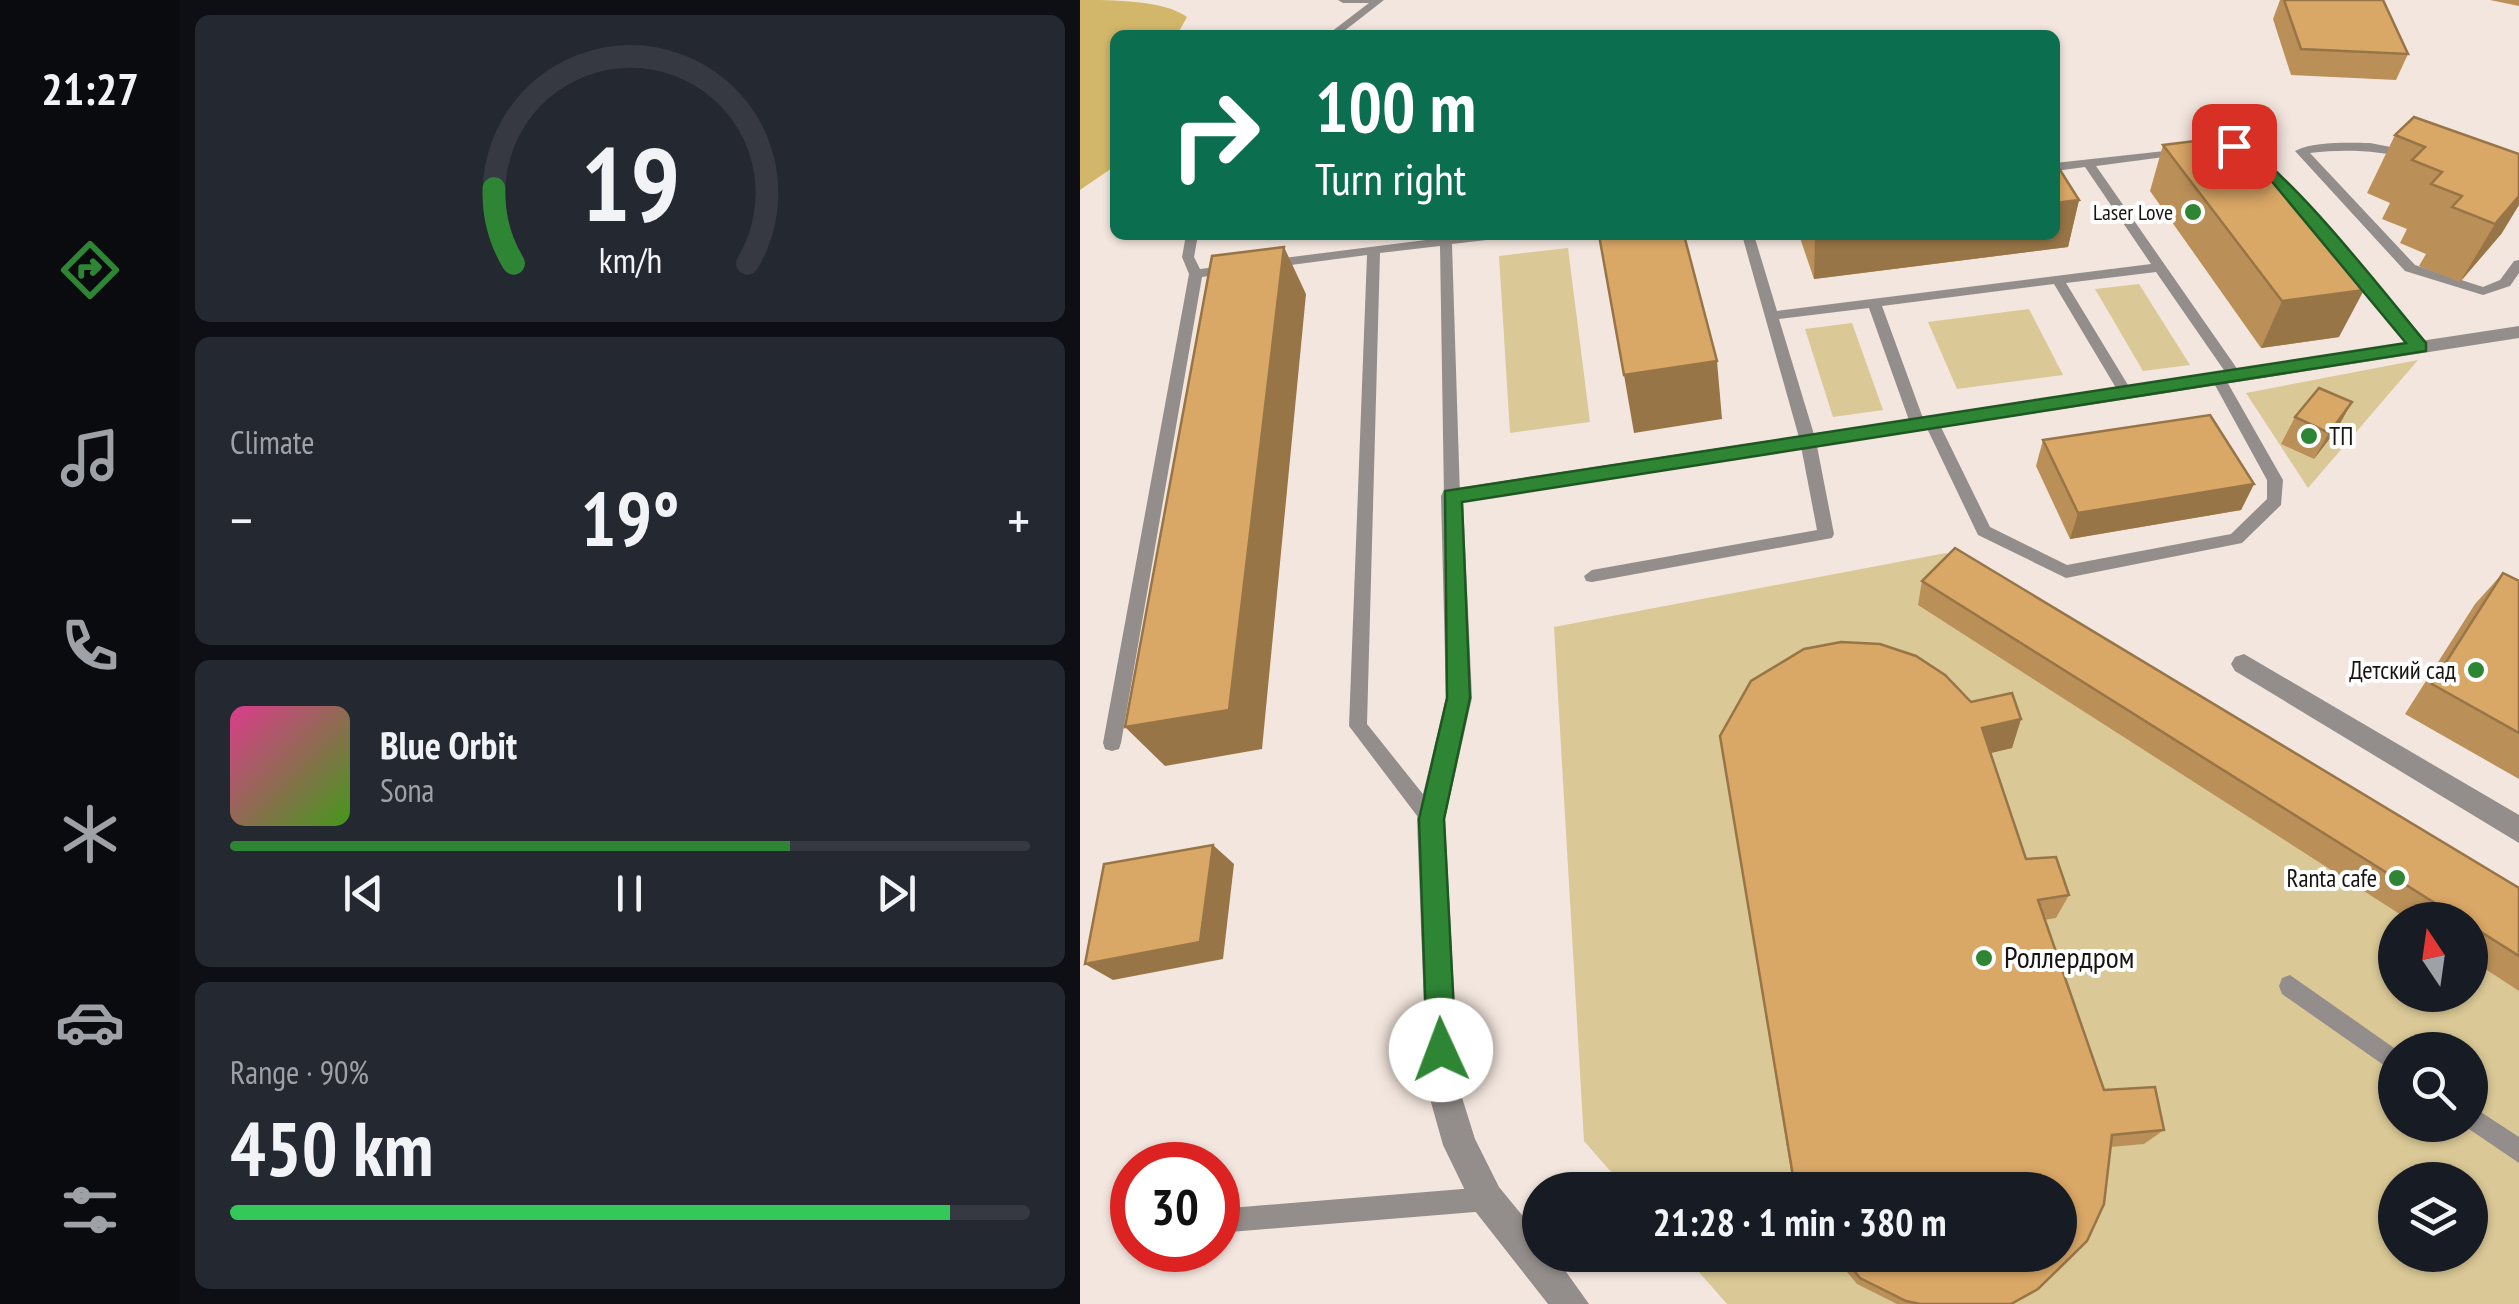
<!DOCTYPE html>
<meta charset="utf-8">
<style>
:root{--surface:#171b24;--page:#242831;--text:#f1f3f6;--muted:#9ea1a6;--line:#363941;--accent:#2e8635}
body{margin:0;font-family:"PT Sans Narrow",sans-serif;background:var(--page);color:var(--text);height:100vh;display:flex;flex-direction:column;font-size:38px;white-space:nowrap}
*{box-sizing:border-box;margin:0}
p{font-size:32px;color:var(--muted)}
.icon{flex:none;width:55px;height:55px;fill:none;stroke:currentColor;stroke-width:2;stroke-linecap:round;stroke-linejoin:round}
.map{position:relative;flex:1;overflow:hidden}
.drawer{display:flex;flex-direction:column;gap:15px;padding:15px;background:#0d0f14;width:900px}
.drawer>*{flex:none}
.guide{position:absolute;left:30px;top:30px;width:950px;height:210px;border-radius:15px;box-shadow:0 2px 8px #0004;background:#0b6e4f;color:#fff;overflow:hidden}
.needle{width:65px;rotate:347deg}
.buttons{position:absolute;left:1298px;top:902px;display:grid;gap:20px}
.buttons a{display:grid;place-items:center;width:110px;height:110px;border-radius:50%;background:var(--surface);box-shadow:0 2px 8px #0004;font-size:50px}
.speed{position:absolute;left:30px;top:1142px;display:flex;gap:20px;font-size:50px;font-weight:700;text-align:center}
.speed>*{display:grid;place-content:center;width:130px;height:130px;border-radius:50%;background:var(--surface);box-shadow:0 2px 8px #0004;line-height:1}
.speed .limit{border:15px solid #d22;background:#fff;color:#111}
.pin{position:absolute;display:grid;place-items:center;width:85px;height:85px;color:#fff;margin:-42px;border-radius:20px;box-shadow:0 5px 15px #0006}
.me{position:absolute;width:110px;margin:-55px;rotate:358deg;stroke-linejoin:round;filter:drop-shadow(0 0 8px #0008)}
.turn{display:flex;align-items:center;gap:35px;height:210px;padding:0 40px;font-size:45px}
.turn .icon{width:130px;height:130px;stroke-width:2.5}
.turn b{display:block;font-size:70px;line-height:85px}
.big{font-size:75px;font-weight:700;line-height:1.1}
.drawer .widget{flex:1;display:flex;flex-direction:column;justify-content:center;gap:15px;min-width:0;padding:0 35px;border-radius:15px;background:var(--page)}
.drawer .dial{align-items:center;gap:0}
.dial svg{height:260px;overflow:visible;fill:none;stroke:var(--line);stroke-width:7;stroke-linecap:round;text-anchor:middle}
.dial text{fill:var(--text);stroke:none}
.song{display:flex;align-items:center;gap:30px}
.cover{width:120px;height:120px;border-radius:15px;background:linear-gradient(135deg,hsl(330 70% 55%),hsl(100 70% 35%))}
.played{height:10px;border-radius:5px;background:linear-gradient(90deg,var(--accent) 70%,var(--line) 70%)}
.keys{display:flex;justify-content:space-around;direction:ltr}
.heat{display:flex;justify-content:space-between;align-items:center;font-size:55px;direction:ltr}
.charge{height:15px;border-radius:8px;background:linear-gradient(90deg,#34c759 90%,var(--line) 0)}
.trip{position:absolute;left:442px;top:1172px;width:555px;height:100px;border-radius:50px;background:var(--surface);box-shadow:0 2px 8px #0004;font-weight:700;line-height:100px;text-align:center}
main{display:flex;flex:1;min-height:0}
.tab-bar{display:flex;flex-direction:column;width:180px;justify-content:space-around;align-items:center;background:#090b0e;color:var(--muted)}
.tab-bar .icon{width:70px;height:70px}
.tab-bar .on{color:var(--accent)}
.tab-bar b{font-size:45px;color:var(--text)}
.map>svg:first-child{display:block}
.green{fill:#dac896;fill-rule:evenodd}
.forest{fill:#d2b76a}
.lines{fill:none;stroke-linecap:round;stroke-linejoin:round}
.lane{fill:#938d8b;fill-rule:evenodd}
.street{fill:#938d8b;fill-rule:evenodd}
.wall{fill:#bb9058}
.shaded-wall{fill:#987547}
.building{fill:#d9a766;stroke:#987547;stroke-width:2.5}
.route{fill:#2e8635;stroke:#1e5722;stroke-width:2.5}
.poi-dot{fill:#2e8635;stroke:#fff;stroke-width:4}
.labels{text-anchor:middle;stroke-width:8;stroke-linejoin:round;paint-order:stroke}
.far-poi-label{font-size:22px;fill:#181411;stroke:#fff;text-anchor:end}
.poi-label{font-size:25px;fill:#181411;stroke:#fff;text-anchor:end}
.near-poi-label{font-size:30px;fill:#181411;stroke:#fff;text-anchor:start}
</style>
<main>
<nav class="tab-bar">
<b>21:27</b>
<svg class="icon on" aria-label="directions" viewBox="0 0 24 24"><path d="M12 3l9 9-9 9-9-9zM9 14v-3h6M13 9l2 2-2 2"/></svg>
<svg class="icon" aria-label="music" viewBox="0 0 24 24"><path d="M9 18V5l10-2v13"/><circle cx="6" cy="18" r="3"/><circle cx="16" cy="16" r="3"/></svg>
<svg class="icon" aria-label="phone" viewBox="0 0 24 24"><path d="M5 4h4l2 5-3 2q2 4 5 5l2-3 5 2v4C11 20 4 13 5 4z"/></svg>
<svg class="icon" aria-label="climate" viewBox="0 0 24 24"><path d="M12 3v18M4 7l16 10M4 17L20 7"/></svg>
<svg class="icon" aria-label="car" viewBox="0 0 24 24"><path d="M5 17H2v-5l4-1 3-4h7l3 4 3 1v5h-3M9 17h6M6 11h13"/><circle cx="7" cy="17" r="2"/><circle cx="17" cy="17" r="2"/></svg>
<svg class="icon" aria-label="filters" viewBox="0 0 24 24"><path d="M4 7h16M4 17h16"/><circle cx="9" cy="7" r="2"/><circle cx="15" cy="17" r="2"/></svg>
</nav>
<section class="drawer">
<div class="widget dial"><svg viewBox="0 0 100 80">
<path d="M14 69A42 42 0 1 1 86 69"/>
<path d="M14 69A42 42 0 0 1 8 46" stroke="#2e8635"/>
<text x="50" y="56" font-size="32" font-weight="700">19</text>
<text x="50" y="72" font-size="11">km/h</text>
</svg></div>
<div class="widget"><p>Climate</p>
<div class="heat"><a>−</a><b class="big">19°</b><a>+</a></div>
</div>
<div class="widget">
<div class="song"><i class="cover"></i><div><b>Blue Orbit</b><p>Sona</p></div></div>
<div class="played"></div>
<div class="keys"><svg class="icon" aria-label="previous" viewBox="0 0 24 24"><path d="M18 5L8 12l10 7zM5 5v14"/></svg><svg class="icon" aria-label="pause" viewBox="0 0 24 24"><path d="M8 5v14M16 5v14"/></svg><svg class="icon" aria-label="next" viewBox="0 0 24 24"><path d="M6 5l10 7-10 7zM19 5v14"/></svg></div>
</div>
<div class="widget"><p>Range · 90%</p><b class="big">450 km</b><div class="charge"></div></div>
</section>
<div class="map">
<svg width="1439" height="1304" viewBox="0 0 1439 1304">
<rect width="100%" height="100%" fill="#f3e6de"/>
<g class="green">
<polygon points="488,248 510,422 430,433 419,256"/>
<polygon points="1059,284 1110,365 1063,371 1015,289"/>
<polygon points="949,309 983,375 877,389 848,322"/>
<polygon points="772,323 803,410 753,417 725,329"/>
<polygon points="1338,360 1228,488 1166,393"/>
<path d="M866,553l573,353v398h-792l-43,-49h376v-65h-433l-43,-49 -30,-514zM1315,920h75v75h-75zM1315,1050h75v75h-75zM1315,1180h75v75h-75z"/>
</g>
<path class="forest" d="M0,0c33,0 84,0 107,17l-10,18h-62v131l-35,24z"/>
<g class="lines">
<g class="lane">
<polygon points="258,0 304,0 259,35 247,35 289,3 263,3"/>
<path d="M1290,143l31,6 16,7 -6,3c-35,-9 -66,-10 -101,-6l105,112 68,22 17,-7 14,-19 5,-1v13l-9,13 -27,9 -78,-24 -110,-120c20,-10 52,-8 75,-8z"/>
<polygon points="1154,147 1162,147 1198,171 1344,344 1344,350 1334,350 1190,177 1154,151"/>
<polygon points="1103,149 1107,150 1107,154 1016,166 1158,370 1158,376 1148,376 1076,272 986,283 1051,390 1044,395 1039,393 974,284 802,306 844,421 851,416 856,417 910,527 987,565 1151,534 1187,499 1187,480 1130,376 1132,373 1142,373 1203,480 1201,505 1162,543 986,578 898,535 844,422 842,427 837,428 830,423 789,308 699,319 736,441 754,534 752,538 512,582 506,581 504,576 512,570 737,530 720,441 662,235 674,235 697,311 1071,264 1005,167 975,171 975,163"/>
<polygon points="106,235 118,235 114,257 120,269 152,265 158,269 152,273 122,277 41,743 39,749 32,751 25,749 23,743 109,274 102,257"/>
<polygon points="385,235 421,235 415,239 372,244 380,496 372,502 364,496 360,246 300,253 287,724 358,813 361,819 358,825 351,828 344,825 269,726 287,255 188,268 182,264 188,260"/>
<polygon points="1210,975 1317,1050 1315,1073 1202,994 1199,986 1202,978"/>
<polygon points="1390,1105 1439,1137 1439,1163 1383,1125 1390,1125"/>
<polygon points="407,1187 415,1191 419,1199 415,1207 407,1211 138,1233 138,1209"/>
</g>
<g class="street">
<polygon points="1439,326 1439,338 383,502 392,698 365,819 379,1088 395,1139 419,1187 460,1237 460,1255 474,1255 509,1304 468,1304 395,1211 363,1145 347,1088 337,819 366,698 361,496 364,490"/>
<polygon points="1164,654 1439,815 1439,843 1155,671 1151,664 1155,657"/>
</g>
</g>
<g class="wall">
<polygon points="1200,0 1303,0 1328,54 1316,80 1211,75 1193,19"/>
<polygon points="1410,0 1439,0 1439,6"/>
<polygon points="1334,117 1422,233 1380,282 1339,266 1346,254 1320,243 1327,229 1302,219 1310,203 1287,193 1315,135"/>
<polygon points="1083,145 1259,337 1181,348 1070,191"/>
<polygon points="999,200 988,247 734,279 719,235 975,235"/>
<polygon points="1215,417 1257,429 1234,459 1201,444"/>
<polygon points="963,440 1174,484 1161,510 990,539 956,466"/>
<polygon points="1423,573 1439,581 1439,779 1325,714 1395,604"/>
<polygon points="842,581 1439,888 1439,991 1390,959 1390,920 1329,920 838,605"/>
<polygon points="761,642 800,644 836,656 865,675 891,702 932,693 941,719 932,748 910,753 946,859 976,857 989,895 976,918 964,920 1024,1090 1075,1087 1084,1130 1064,1144 1030,1147 1024,1204 1007,1241 958,1289 931,1304 817,1304 777,1284 753,1255 980,1255 980,1190 714,1190 640,736 671,681 724,649"/>
</g>
<g class="shaded-wall">
<polygon points="1439,196 1439,205 1422,233 1380,282 1415,224"/>
<polygon points="999,200 988,247 734,279 735,235 975,235 975,203"/>
<polygon points="204,247 226,294 182,749 85,766 45,727"/>
<polygon points="1284,290 1259,337 1181,348 1202,301"/>
<polygon points="637,361 642,419 554,433 544,375"/>
<polygon points="1272,402 1257,429 1234,459 1249,433"/>
<polygon points="1174,484 1161,510 990,539 998,513"/>
<polygon points="941,719 932,748 894,757 902,728"/>
<polygon points="133,845 154,864 143,959 33,980 5,964"/>
</g>
<g class="building">
<polygon points="1204,0 1303,0 1328,54 1221,49"/>
<polygon points="1334,117 1439,154 1439,196 1415,224 1372,207 1382,196 1351,184 1362,172 1332,160 1345,147 1315,135"/>
<polygon points="1155,136 1284,290 1202,301 1083,145"/>
<polygon points="975,162 999,200 975,203"/>
<polygon points="519,235 604,235 637,361 544,375"/>
<polygon points="204,247 149,710 45,727 132,256"/>
<polygon points="1239,388 1272,402 1249,433 1215,417"/>
<polygon points="1130,415 1174,484 998,513 963,440"/>
<polygon points="875,548 1439,888 1439,956 1390,925 1390,920 1382,920 842,581"/>
<polygon points="1423,573 1439,581 1439,733 1352,684"/>
<polygon points="761,642 800,644 836,656 865,675 891,702 932,693 941,719 902,728 946,859 976,857 989,895 958,900 1024,1090 1075,1087 1084,1130 1032,1135 1024,1204 1007,1241 958,1289 931,1304 840,1304 826,1301 780,1278 761,1255 980,1255 980,1190 718,1190 714,1182 640,736 671,681 724,649"/>
<polygon points="133,845 120,942 5,964 24,864"/>
</g>
<path class="route" d="M1148,142c38,-4 168,166 198,201v8l-964,151 8,196 -26,121 12,231 -5,10 -10,4 -10,-4 -4,-10 -8,-231 28,-121 -2,-207 961,-148 -137,-165 -41,-29z"/>
<g class="poi-dot">
<circle cx="1113" cy="212" r="10"/>
<circle cx="1229" cy="436" r="10"/>
<circle cx="1396" cy="670" r="10"/>
<circle cx="1317" cy="878" r="10"/>
<circle cx="904" cy="958" r="10"/>
</g>
<g class="labels">
<g class="far-poi-label">
<text x="1093" y="220">Laser Love</text>
</g>
<g class="poi-label">
<text x="1249" y="445" text-anchor="start">ТП</text>
<text x="1376" y="679">Детский сад</text>
<text x="1297" y="887">Ranta cafe</text>
</g>
<g class="near-poi-label">
<text x="924" y="968">Роллердром</text>
</g>
</g>
</svg>
<div class="buttons">
<a><svg class="needle" viewBox="-14 -14 28 28"><path d="M0-13l5 13h-10z" fill="#e53935"/><path d="M0 13l5-13h-10z" fill="#9ea1a6"/></svg></a>
<a><svg class="icon" aria-label="search" viewBox="0 0 24 24"><circle cx="10" cy="10" r="6"/><path d="M15 15l6 6"/></svg></a>
<a><svg class="icon" aria-label="layers" viewBox="0 0 24 24"><path d="M12 4l9 5-9 5-9-5zM3 14l9 5 9-5"/></svg></a>
</div>
<div class="speed"><div class="limit">30</div></div>
<div class="pin" style="left:1154px;top:146px;background:#d93025"><svg class="icon" aria-label="arrive" viewBox="0 0 24 24"><path d="M6 21V4h12l-3 4 3 4H6"/></svg></div>
<svg class="me" style="left:361px;top:1050px" viewBox="-20 -20 40 40"><circle r="19" fill="#fff"/><path d="M0-13L10 11 0 6-10 11z" fill="#2e8635"/></svg>
<div class="trip">21:28 · 1 min · 380 m</div>
<div class="guide">
<div class="turn"><svg class="icon" aria-label="right" viewBox="0 0 24 24"><path d="M7 20v-9h11M14 6l5 5-5 5"/></svg><div><b>100 m</b>Turn right</div></div>
</div>
</div>
</main>
